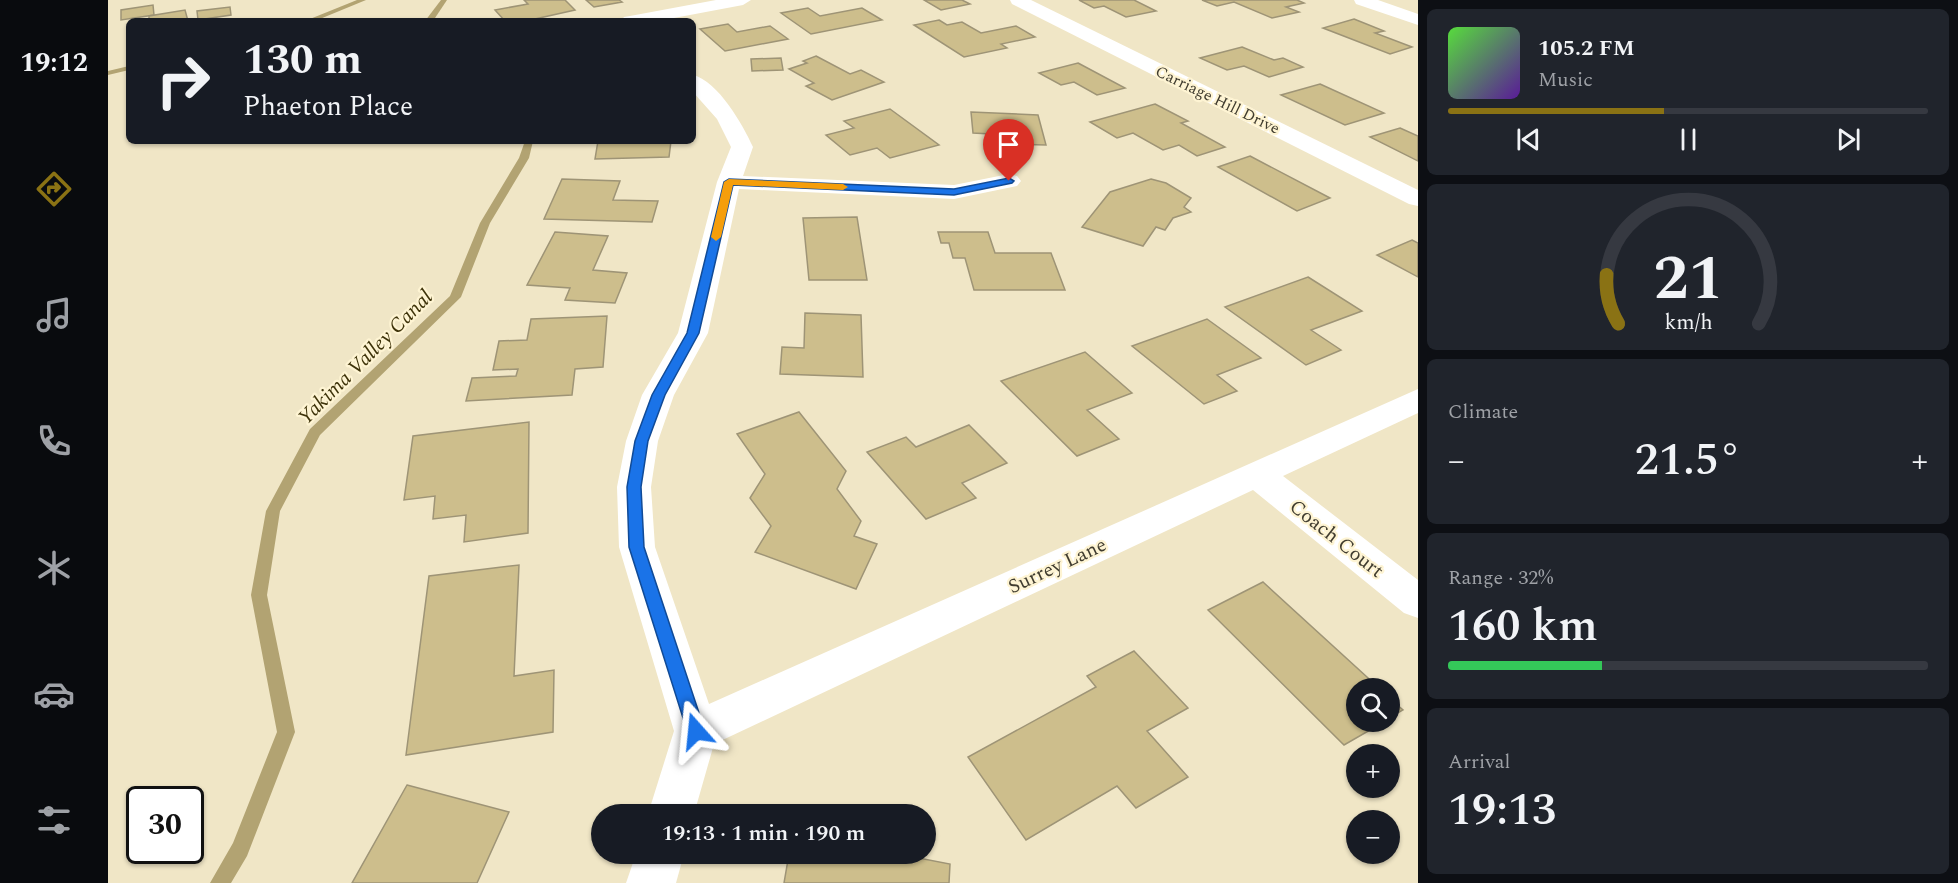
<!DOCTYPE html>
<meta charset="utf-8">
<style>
:root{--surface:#171b24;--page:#20242c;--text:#f1f3f6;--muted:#9ea1a6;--line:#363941;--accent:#8a7214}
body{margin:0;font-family:Spectral,serif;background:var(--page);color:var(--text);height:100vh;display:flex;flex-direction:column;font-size:22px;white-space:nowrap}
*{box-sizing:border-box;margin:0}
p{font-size:20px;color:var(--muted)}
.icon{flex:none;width:33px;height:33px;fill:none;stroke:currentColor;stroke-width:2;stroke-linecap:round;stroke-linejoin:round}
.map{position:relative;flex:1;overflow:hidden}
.panel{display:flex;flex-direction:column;gap:9px;padding:9px;background:#0d0f14;width:540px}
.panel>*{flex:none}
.hud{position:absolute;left:18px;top:18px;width:570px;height:126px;border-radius:9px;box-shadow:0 2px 4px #0004;background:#171b24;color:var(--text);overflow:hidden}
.controls{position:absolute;left:1238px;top:678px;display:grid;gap:12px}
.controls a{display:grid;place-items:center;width:54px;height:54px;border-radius:50%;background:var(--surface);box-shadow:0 2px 4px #0004;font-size:30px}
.speed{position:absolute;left:18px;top:786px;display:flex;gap:12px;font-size:30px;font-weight:700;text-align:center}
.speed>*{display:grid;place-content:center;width:78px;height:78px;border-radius:50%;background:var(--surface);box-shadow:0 2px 4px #0004;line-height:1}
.speed .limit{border:3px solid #111;border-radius:9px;background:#fff;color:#111}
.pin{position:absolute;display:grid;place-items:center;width:51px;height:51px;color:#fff;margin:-62px -26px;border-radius:50% 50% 50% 0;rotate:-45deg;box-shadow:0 0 6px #0007}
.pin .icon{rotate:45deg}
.me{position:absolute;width:66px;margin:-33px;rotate:342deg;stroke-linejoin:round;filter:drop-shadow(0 0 4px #0008)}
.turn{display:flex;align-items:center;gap:21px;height:126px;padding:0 18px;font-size:27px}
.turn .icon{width:78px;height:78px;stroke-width:2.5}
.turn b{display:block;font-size:42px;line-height:51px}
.big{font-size:45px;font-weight:600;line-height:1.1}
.panel .tile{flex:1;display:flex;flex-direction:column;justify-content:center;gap:9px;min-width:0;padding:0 21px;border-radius:9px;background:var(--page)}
.panel .dial{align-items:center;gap:0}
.dial svg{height:156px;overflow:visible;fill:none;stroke:var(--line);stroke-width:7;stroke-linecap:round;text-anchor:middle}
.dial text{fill:var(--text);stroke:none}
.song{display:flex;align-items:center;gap:18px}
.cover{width:72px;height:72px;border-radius:9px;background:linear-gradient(135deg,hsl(110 70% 55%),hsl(270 70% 35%))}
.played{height:6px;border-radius:3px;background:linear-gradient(90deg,var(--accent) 45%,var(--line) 45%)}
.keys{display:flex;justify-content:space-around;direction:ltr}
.heat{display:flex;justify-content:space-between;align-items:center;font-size:33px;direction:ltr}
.charge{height:9px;border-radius:4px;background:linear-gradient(90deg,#34c759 32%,var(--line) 0)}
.trip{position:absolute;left:483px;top:804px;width:345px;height:60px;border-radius:30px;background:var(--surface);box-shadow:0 2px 4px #0004;font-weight:600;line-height:60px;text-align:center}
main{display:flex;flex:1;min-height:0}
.tab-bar{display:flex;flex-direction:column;width:108px;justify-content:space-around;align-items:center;background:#090b0e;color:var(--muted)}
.tab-bar .icon{width:42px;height:42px}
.tab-bar .active{color:var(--accent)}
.tab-bar b{font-size:27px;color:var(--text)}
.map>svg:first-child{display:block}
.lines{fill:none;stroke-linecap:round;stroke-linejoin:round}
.stream{fill:#b2a372;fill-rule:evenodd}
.building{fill:#cdbe8c;stroke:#9e9476;stroke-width:1.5}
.street{fill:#fff;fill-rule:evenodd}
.route{fill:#1a73e8;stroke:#114b97;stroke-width:1.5}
.slow{fill:#f59e0b}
.labels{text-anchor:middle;stroke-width:4.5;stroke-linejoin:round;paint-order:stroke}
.far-street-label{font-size:16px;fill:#403c2f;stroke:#fef4d3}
.street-label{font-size:20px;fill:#403c2f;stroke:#fef4d3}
.water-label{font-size:21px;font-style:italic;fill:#3e330a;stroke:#fef4d3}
</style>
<main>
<nav class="tab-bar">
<b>19:12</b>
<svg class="icon active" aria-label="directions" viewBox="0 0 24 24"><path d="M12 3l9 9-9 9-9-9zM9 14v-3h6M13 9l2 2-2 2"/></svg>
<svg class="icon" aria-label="music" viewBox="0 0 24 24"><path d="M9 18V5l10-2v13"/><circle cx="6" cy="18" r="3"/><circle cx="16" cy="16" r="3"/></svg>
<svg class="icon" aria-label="phone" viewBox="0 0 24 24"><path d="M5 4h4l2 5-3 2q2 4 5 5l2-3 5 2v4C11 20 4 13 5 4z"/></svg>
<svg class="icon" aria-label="climate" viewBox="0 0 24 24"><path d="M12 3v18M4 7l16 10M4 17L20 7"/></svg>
<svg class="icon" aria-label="car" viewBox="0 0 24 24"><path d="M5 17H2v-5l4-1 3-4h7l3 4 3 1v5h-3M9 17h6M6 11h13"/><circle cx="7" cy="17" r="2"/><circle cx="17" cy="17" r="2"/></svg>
<svg class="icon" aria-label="filters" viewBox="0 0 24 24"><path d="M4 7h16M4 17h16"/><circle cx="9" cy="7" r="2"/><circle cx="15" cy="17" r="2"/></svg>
</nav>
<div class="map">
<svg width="1310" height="883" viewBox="0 0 1310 883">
<rect width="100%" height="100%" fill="#f0e6c6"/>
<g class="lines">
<g class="stream">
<polygon points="249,0 258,0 207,21 197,21"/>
<polygon points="333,0 339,0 325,21 317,21"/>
<polygon points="21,66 21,70 0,75 0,71"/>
<polygon points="417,141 425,141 421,158 382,223 353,297 212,435 172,511 159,595 187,732 139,856 123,883 102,883 125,843 169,732 143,595 158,511 202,429 342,296 372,223 411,158"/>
</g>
</g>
<g class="building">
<polygon points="416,0 457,0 467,10 418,21 397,21 387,10 420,4"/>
<polygon points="478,0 511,0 514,2 486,7"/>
<polygon points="816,0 854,0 862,4 833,10"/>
<polygon points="971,0 1026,0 1048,11 1018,17 996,6 986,8"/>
<polygon points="1094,0 1189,0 1196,3 1178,7 1191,12 1164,18 1126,2 1109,6"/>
<polygon points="45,5 46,15 13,20 13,10"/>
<polygon points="122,7 123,15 90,20 89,11"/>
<polygon points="700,8 712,16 754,8 774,20 703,34 673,13"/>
<polygon points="77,10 80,21 41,21 41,16"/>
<polygon points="1246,19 1276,31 1267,33 1304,47 1282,54 1215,28"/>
<polygon points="831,20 839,25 854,22 873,33 908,26 927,37 893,44 899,48 856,57 806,25"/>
<polygon points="620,24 629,32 662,26 680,39 617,51 592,29"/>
<polygon points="1134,47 1166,60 1175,58 1195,67 1161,77 1136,66 1119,70 1092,58"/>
<polygon points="708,56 742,74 753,70 776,82 724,100 698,86 706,83 681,69 699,63 695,61"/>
<polygon points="673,58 675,70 644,71 643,59"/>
<polygon points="970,63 1017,88 989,95 966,82 953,85 931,73"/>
<polygon points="1212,84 1276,113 1237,125 1173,95"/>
<polygon points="1047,104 1080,121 1073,123 1117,147 1089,156 1071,145 1055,150 1025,133 1009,138 982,122"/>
<polygon points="782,109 831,145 782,158 769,148 742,155 718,135 746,128 736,121"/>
<polygon points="863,112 930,115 938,145 903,144 901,135 865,133"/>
<polygon points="1292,128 1310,136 1310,161 1262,137"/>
<polygon points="490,141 563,141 561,157 487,159"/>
<polygon points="1142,156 1222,198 1189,211 1110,167"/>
<polygon points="454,179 512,181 505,200 550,201 544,222 436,219"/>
<polygon points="1043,179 1058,183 1083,198 1076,207 1083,212 1065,218 1057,230 1048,227 1035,246 974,227 1002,192"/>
<polygon points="749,217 759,280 701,280 695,218"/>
<polygon points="447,232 500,236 485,270 519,273 507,303 457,300 462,288 419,285"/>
<polygon points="830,232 880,232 887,253 943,253 957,290 866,290 857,258 845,258 841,243 833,243"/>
<polygon points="1304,240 1310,243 1310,277 1269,255"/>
<polygon points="1200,277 1254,311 1203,330 1233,350 1198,365 1117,307"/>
<polygon points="697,313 753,315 755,377 672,374 674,347 696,348"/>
<polygon points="499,316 495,367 467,369 464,395 358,401 364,378 408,376 410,369 385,370 391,341 419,340 423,319"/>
<polygon points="1099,319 1153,358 1109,375 1129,391 1096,404 1024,346"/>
<polygon points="977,352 1024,393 979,410 1011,439 969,456 893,381"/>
<polygon points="691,412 738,471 729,489 753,521 746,536 769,544 748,589 647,552 663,526 642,498 657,474 629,434"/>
<polygon points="421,422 420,533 356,542 358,515 325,519 327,496 296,500 305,436"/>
<polygon points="861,425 899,463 854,483 868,498 818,519 759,452 798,437 808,447"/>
<polygon points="411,565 406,676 446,670 445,732 298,755 321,576"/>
<polygon points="1155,582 1271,688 1248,688 1248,722 1276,722 1236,745 1100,610"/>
<polygon points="1026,651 1080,708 1039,731 1080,777 1028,808 1009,786 918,840 860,757 988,687 979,676"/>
<polygon points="1281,698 1295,710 1281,718"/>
<polygon points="299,785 401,812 369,883 244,883"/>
<polygon points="681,854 790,854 842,864 841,883 676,883"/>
</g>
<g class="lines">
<g class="street">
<polygon points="608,0 643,0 635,5 550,21 513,21 516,17 522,16"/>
<polygon points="902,0 923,0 1310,190 1310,206 1301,204 904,4"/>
<polygon points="1246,0 1270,0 1310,14 1310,25 1248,4"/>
<path d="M585,75c25,6 50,50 60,72l-10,29 211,9 55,-11 8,2 4,5 -4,5 -63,13 -215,-10 -31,144 -34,62 -16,46 -7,46 4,60 54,157 709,-315v24l-135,63 135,104v38l-14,-5 -151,-123 -539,254 -20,70h-46l26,-83 -55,-184 -2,-60 9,-46 16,-46 36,-62 39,-151 14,-35 -14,-28 -24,-27z"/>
<polygon points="528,854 576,854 568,883 518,883"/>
</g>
</g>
<polygon class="route" points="901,178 906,181 904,183 846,195 625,185 591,333 557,395 540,441 533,487 536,547 597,731 594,737 588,739 581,737 521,547 519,487 527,441 544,395 579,333 616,182 621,179 846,189"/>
<polygon class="slow" points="621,179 735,184 740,187 735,190 625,185 613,237 608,241 603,237 616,182"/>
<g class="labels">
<g class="far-street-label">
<text transform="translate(1110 99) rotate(26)" y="6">Carriage Hill Drive</text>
</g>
<g class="street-label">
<text transform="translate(1229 538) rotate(38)" y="7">Coach Court</text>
<text transform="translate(949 565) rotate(-25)" y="7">Surrey Lane</text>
</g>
<g class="water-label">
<text transform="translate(257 357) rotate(-45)" y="7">Yakima Valley Canal</text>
</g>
</g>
</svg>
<div class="controls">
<a><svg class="icon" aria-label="search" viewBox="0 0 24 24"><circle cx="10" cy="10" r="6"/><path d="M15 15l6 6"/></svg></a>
<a>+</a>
<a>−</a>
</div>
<div class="speed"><div class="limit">30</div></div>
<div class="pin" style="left:901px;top:181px;background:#d93025"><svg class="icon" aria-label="arrive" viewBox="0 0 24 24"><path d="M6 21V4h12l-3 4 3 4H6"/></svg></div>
<svg class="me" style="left:588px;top:731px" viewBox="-20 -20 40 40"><path d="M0-17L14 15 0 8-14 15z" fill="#1a73e8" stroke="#fff" stroke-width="4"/></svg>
<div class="trip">19:13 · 1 min · 190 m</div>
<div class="hud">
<div class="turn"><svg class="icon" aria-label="right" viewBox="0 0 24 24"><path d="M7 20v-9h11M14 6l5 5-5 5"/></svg><div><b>130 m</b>Phaeton Place</div></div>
</div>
</div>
<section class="panel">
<div class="tile">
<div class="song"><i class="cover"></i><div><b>105.2 FM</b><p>Music</p></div></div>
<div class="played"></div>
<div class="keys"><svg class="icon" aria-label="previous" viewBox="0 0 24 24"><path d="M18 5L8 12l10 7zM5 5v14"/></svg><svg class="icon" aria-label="pause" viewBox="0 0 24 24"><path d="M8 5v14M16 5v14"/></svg><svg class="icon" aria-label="next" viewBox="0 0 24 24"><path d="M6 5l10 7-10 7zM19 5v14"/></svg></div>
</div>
<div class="tile dial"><svg viewBox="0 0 100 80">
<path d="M14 69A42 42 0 1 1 86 69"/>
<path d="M14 69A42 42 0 0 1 8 44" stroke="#8a7214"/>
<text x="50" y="56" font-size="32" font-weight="700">21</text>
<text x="50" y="72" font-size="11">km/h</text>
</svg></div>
<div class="tile"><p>Climate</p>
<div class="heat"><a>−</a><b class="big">21.5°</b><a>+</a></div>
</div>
<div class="tile"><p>Range · 32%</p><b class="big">160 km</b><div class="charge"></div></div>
<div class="tile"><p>Arrival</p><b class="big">19:13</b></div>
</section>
</main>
